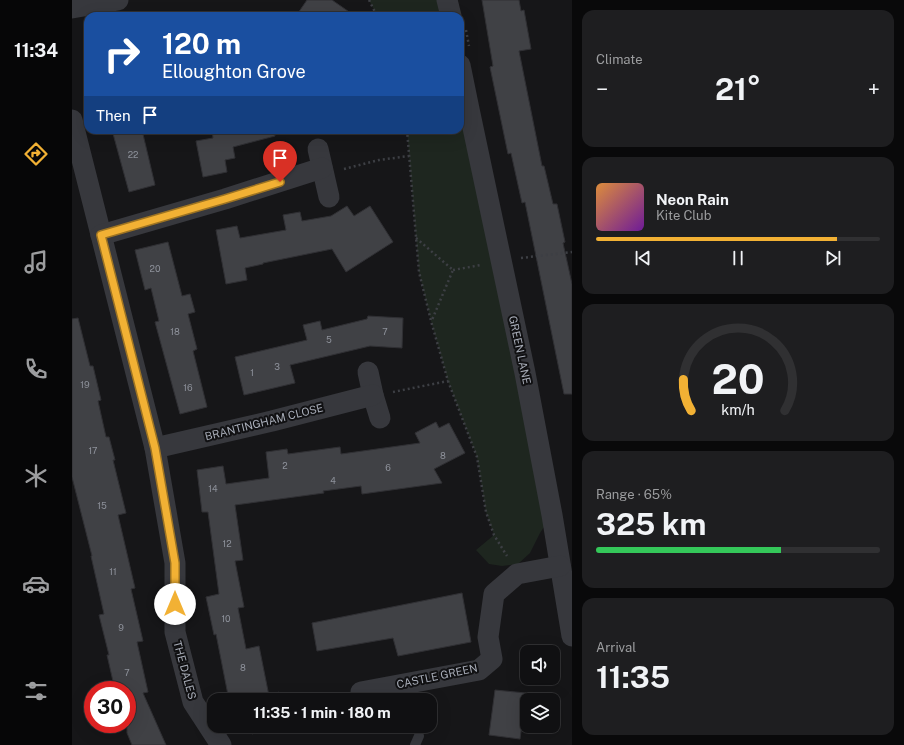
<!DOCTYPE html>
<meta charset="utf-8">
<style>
:root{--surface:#101012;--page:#1e1e20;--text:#f1f3f6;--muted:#9c9d9f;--line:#303032;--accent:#f2b134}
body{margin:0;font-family:"Public Sans",sans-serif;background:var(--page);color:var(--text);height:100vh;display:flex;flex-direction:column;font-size:15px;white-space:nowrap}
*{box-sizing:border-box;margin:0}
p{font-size:13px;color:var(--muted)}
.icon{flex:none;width:22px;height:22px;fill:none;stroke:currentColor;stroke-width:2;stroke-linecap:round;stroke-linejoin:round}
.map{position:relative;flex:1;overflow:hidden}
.panel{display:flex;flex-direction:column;gap:10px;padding:10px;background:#09090a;width:332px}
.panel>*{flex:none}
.guide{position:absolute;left:12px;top:12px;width:380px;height:122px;border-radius:12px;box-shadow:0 4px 16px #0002,0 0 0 1px var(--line);background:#1a4fa0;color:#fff;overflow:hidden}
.buttons{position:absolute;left:448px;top:645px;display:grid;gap:8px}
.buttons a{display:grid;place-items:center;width:40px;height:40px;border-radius:8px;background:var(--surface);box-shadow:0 4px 16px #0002,0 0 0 1px var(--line);font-size:20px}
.speed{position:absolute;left:12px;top:681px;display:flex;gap:8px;font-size:20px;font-weight:700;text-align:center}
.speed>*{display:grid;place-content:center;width:52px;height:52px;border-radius:50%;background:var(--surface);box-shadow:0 4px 16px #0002,0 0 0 1px var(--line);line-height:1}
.speed .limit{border:6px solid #d22;background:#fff;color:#111}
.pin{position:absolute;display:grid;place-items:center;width:34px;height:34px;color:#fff;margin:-41px -17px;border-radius:50% 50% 50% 0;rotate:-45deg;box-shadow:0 0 4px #0007}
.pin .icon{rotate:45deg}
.me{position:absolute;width:44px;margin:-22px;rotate:0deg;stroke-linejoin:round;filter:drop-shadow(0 0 3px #0008)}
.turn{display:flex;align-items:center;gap:14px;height:84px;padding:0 12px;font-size:18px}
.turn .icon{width:52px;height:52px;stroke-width:2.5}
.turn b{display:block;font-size:28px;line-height:34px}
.then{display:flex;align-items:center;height:38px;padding:0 12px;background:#0003;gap:8px;font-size:15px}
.big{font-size:30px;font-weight:700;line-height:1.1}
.panel .tile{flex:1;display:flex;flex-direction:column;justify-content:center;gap:6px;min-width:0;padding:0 14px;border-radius:12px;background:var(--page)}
.panel .dial{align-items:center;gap:0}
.dial svg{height:104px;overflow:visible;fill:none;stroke:var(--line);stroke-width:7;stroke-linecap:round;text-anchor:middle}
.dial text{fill:var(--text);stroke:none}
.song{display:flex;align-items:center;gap:12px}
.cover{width:48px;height:48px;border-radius:6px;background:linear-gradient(135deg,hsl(30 70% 55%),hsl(280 70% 35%))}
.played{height:4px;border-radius:2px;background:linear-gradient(90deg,var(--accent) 85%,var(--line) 85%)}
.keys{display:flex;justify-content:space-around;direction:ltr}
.heat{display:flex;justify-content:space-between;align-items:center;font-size:22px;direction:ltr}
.charge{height:6px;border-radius:3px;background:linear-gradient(90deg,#34c759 65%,var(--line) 0)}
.trip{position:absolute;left:135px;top:693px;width:230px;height:40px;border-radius:12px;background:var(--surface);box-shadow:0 4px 16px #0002,0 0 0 1px var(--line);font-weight:700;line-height:40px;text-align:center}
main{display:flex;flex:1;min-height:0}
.tab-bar{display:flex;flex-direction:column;width:72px;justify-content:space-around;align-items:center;background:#060607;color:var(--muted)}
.tab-bar .icon{width:28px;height:28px}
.tab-bar .on{color:var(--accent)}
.tab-bar b{font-size:18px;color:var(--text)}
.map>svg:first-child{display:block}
.green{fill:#1e261f}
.building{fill:#404145;stroke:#303034}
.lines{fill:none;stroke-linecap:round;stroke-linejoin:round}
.path{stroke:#3d3f44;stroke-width:2.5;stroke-dasharray:2 3;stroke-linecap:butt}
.service{stroke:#37383d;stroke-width:10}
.minor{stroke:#37383d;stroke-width:21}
.route-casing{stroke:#9d7322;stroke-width:10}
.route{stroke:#f2b134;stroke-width:7}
.labels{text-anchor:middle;stroke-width:4;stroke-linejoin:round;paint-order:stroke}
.number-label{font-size:9px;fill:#8e929b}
.street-label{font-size:11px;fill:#a8adb8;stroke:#111113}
</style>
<main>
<nav class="tab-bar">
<b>11:34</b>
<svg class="icon on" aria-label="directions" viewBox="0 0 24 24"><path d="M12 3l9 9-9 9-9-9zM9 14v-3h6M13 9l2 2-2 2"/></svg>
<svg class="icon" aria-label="music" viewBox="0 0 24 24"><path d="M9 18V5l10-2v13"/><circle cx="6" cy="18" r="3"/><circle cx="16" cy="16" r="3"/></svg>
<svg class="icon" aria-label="phone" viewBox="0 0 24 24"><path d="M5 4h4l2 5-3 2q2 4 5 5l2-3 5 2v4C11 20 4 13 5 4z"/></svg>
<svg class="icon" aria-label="climate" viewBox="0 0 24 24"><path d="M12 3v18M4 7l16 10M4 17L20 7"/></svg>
<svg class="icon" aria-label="car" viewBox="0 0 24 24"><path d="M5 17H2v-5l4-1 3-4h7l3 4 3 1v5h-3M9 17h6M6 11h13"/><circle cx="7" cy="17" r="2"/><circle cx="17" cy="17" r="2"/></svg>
<svg class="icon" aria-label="filters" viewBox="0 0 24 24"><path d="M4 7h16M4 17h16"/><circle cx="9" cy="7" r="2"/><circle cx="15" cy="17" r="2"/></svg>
</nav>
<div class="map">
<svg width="500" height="745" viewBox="0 0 500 745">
<rect width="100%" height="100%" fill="#161618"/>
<g class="green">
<polygon points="297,0 375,0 379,16 305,16"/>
<polygon points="388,65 480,515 468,533 458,553 446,564 430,566 417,564 404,550 422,535 414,512 405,457 376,381 359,321 347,272 344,237 335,130 388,130"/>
</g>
<g class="building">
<polygon points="235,0 260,0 283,16 224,16"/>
<polygon points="410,0 447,0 449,11 452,10 459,49 447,51 470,166 472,166 481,204 485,204 493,242 491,243 500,284 500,394 492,394 453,202 450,203 439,153 436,154 418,67 421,66"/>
<polygon points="40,130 70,130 83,185 57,192"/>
<polygon points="140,130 202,130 203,136 161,147 163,158 153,160 155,172 131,177 124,141 141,138"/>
<polygon points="275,206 282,216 298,206 321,242 274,272 260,249 191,263 191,264 173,268 175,280 154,284 144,230 165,226 168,238 214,230 211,215 228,212 230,221 259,216"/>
<polygon points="96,242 110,296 118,294 123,312 116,314 125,349 121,351 135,407 108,414 83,322 87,321 79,288 73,290 63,250"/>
<polygon points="296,316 331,318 330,348 298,346 218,365 223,383 172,395 163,357 235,340 231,325 248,321 250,330 295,319"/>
<polygon points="6,318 18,366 21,366 29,400 26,401 34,437 37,437 43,460 41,460 54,513 46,515 63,588 59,589 71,641 65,642 76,692 71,693 94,745 60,745 55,733 55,690 43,690 35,655 37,655 27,615 32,614 19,556 20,556 0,477 0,319"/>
<polygon points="364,422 367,428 377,423 393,453 362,469 370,483 290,494 289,486 251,491 252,493 163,505 171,560 163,561 172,607 166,608 174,649 187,646 197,696 207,692 210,700 157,700 144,634 142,635 134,597 147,594 136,512 130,512 125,470 151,466 154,484 197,478 194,452 215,449 216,454 268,447 269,454 348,443 343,433"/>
<polygon points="390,593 399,642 326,656 321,638 245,651 240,623"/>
<polygon points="423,690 454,693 448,739 417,735"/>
<polygon points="177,726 201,726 180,734"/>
</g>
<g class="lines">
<g class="path">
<polyline points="297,0 305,16"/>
<polyline points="394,30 397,46"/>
<polyline points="335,130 344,237 347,272 359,321 376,381 405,457 414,512 422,535 435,556"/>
<polyline points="272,169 307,160 337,156"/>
<polyline points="344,238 381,270 360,320"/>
<polyline points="449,258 500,252"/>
<polyline points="381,270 409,265"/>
<polyline points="321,392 376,381"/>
</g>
<polyline class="service" points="343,745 347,736"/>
<g class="minor">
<polyline points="375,0 379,16"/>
<polyline points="0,8 46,0"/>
<polyline points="388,65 397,109 453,373 480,515 500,636"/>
<polyline points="0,120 83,448 103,563 103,632 121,702 149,745"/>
<polyline points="246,149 257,197"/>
<polyline points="29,235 153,199 250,168"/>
<polyline points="296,372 301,395 308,418"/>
<polyline points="83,448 200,421 301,395"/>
<polyline points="289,692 407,670 420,659 416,637 422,594 445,574 488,566"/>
</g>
</g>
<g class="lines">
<defs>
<polyline id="route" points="103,604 103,563 83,448 29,235 153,199 208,182"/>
</defs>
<use href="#route" class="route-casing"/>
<use href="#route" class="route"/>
</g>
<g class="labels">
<g class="number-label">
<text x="61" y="158">22</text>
<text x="83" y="272">20</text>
<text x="103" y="335">18</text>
<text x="313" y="335">7</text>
<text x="257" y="343">5</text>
<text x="205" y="370">3</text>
<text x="180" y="376">1</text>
<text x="13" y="388">19</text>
<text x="116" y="391">16</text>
<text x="21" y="454">17</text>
<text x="371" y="459">8</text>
<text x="213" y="469">2</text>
<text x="316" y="471">6</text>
<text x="261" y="484">4</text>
<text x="141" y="492">14</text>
<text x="30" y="509">15</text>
<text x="155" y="547">12</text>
<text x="41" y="575">11</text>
<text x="154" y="622">10</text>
<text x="49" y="631">9</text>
<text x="171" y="671">8</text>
<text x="55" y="676">7</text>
</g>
<g class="street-label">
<text transform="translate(448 350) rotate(78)" y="4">GREEN LANE</text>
<text transform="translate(192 422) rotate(-14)" y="4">BRANTINGHAM CLOSE</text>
<text transform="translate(113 670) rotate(75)" y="4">THE DALES</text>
<text transform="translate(365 676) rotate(-12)" y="4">CASTLE GREEN</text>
</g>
</g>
</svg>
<div class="buttons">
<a><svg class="icon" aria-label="sound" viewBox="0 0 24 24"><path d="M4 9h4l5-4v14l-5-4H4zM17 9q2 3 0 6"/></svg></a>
<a><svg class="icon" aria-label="layers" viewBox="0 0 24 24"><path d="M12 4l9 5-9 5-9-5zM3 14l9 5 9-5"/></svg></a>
</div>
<div class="speed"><div class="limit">30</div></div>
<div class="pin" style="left:208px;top:182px;background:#d93025"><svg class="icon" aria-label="arrive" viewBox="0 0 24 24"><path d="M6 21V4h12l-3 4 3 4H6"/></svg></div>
<svg class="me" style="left:103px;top:604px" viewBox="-20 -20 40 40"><circle r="19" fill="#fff"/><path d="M0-13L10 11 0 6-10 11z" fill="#f2b134"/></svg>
<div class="trip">11:35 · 1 min · 180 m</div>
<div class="guide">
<div class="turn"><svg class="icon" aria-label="right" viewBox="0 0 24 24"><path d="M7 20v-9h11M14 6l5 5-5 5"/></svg><div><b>120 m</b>Elloughton Grove</div></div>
<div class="then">Then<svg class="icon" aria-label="arrive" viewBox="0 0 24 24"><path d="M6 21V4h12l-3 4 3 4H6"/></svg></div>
</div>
</div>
<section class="panel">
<div class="tile"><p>Climate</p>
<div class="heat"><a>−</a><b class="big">21°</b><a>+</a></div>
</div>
<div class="tile">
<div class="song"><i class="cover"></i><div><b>Neon Rain</b><p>Kite Club</p></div></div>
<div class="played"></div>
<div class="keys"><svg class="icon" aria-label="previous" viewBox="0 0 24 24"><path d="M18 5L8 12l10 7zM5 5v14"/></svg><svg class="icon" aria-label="pause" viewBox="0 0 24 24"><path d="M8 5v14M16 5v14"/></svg><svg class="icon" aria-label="next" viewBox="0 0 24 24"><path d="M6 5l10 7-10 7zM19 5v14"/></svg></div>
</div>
<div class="tile dial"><svg viewBox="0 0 100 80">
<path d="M14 69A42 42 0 1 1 86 69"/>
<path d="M14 69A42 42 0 0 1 8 45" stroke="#f2b134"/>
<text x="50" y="56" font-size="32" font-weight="700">20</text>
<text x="50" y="72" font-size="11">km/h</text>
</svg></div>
<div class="tile"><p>Range · 65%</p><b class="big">325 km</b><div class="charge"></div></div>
<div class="tile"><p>Arrival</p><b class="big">11:35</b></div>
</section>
</main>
